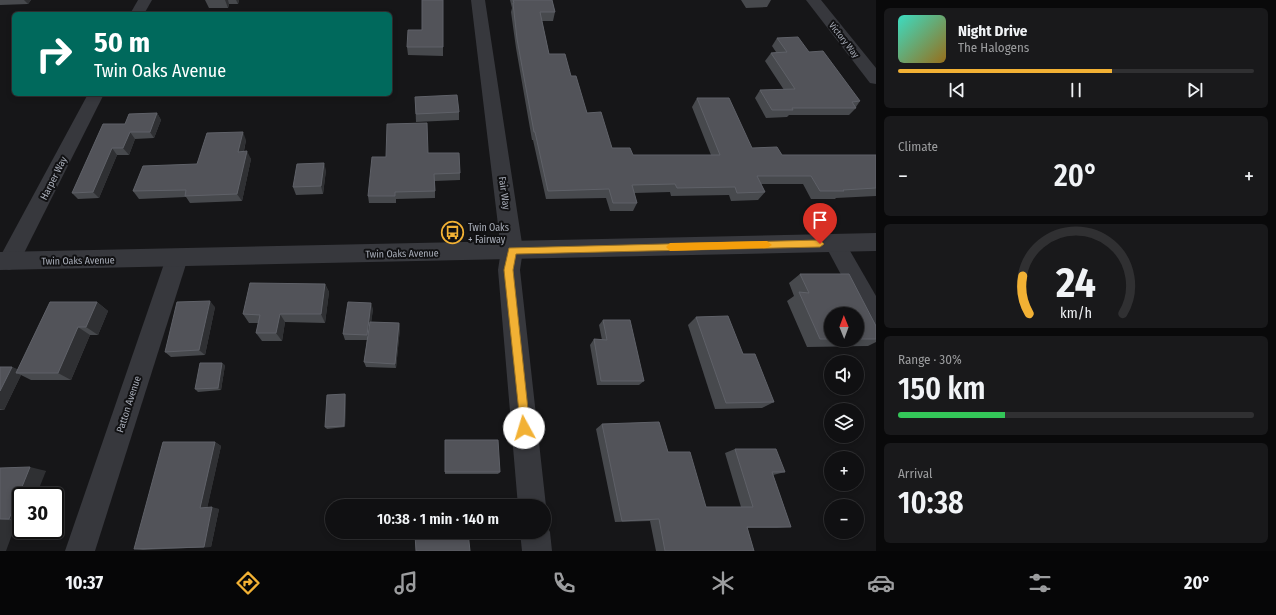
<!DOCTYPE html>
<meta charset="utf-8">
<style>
:root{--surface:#101012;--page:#19191b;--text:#f1f3f6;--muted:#9c9d9f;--line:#303032;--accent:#f2b134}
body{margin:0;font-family:"Fira Sans Condensed",sans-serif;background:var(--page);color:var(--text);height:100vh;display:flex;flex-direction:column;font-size:15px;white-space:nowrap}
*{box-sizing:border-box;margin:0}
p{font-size:13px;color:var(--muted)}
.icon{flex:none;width:22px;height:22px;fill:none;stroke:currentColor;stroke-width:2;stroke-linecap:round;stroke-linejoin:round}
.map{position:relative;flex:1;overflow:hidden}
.sheet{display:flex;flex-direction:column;gap:8px;padding:8px;background:#09090a;width:400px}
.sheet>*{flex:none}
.top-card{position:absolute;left:12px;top:12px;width:380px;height:84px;border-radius:6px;box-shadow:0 2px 6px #0003,0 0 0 1px var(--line);background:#00695c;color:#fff;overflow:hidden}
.needle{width:26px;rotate:359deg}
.controls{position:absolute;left:824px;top:307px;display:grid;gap:8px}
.controls a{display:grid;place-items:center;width:40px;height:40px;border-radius:50%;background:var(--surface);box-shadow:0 2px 6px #0003,0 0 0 1px var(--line);font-size:20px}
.speed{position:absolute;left:12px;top:487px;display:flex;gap:8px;font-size:20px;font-weight:700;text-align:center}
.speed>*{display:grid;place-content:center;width:52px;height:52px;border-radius:50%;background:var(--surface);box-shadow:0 2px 6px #0003,0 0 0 1px var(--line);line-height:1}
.speed .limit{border:2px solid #111;border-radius:6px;background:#fff;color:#111}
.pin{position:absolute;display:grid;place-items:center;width:34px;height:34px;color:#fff;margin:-41px -17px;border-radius:50% 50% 50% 0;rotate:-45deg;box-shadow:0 0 4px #0007}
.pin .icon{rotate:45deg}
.me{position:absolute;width:44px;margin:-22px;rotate:354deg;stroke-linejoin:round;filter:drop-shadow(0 0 3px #0008)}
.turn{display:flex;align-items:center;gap:14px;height:84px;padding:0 16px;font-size:18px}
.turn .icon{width:52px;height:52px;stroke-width:2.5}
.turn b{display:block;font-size:28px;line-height:34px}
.big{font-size:30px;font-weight:600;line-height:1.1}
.sheet .tile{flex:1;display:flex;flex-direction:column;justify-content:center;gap:6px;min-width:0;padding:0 14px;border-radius:6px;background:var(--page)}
.sheet .dial{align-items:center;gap:0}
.dial svg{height:104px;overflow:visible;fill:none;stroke:var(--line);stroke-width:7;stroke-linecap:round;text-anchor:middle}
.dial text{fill:var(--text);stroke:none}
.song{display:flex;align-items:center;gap:12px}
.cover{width:48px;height:48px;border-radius:6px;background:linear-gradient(135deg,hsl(170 70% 55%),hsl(40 70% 35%))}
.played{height:4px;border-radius:2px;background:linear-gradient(90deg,var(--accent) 60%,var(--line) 60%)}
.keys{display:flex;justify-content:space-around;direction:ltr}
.heat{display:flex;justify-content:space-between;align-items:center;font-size:22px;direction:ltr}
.charge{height:6px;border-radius:3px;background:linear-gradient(90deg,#34c759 30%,var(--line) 0)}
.trip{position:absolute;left:325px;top:499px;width:226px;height:40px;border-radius:20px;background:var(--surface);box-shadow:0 2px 6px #0003,0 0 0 1px var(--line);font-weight:600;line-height:40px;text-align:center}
.dock{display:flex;height:64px;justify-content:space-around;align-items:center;background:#060607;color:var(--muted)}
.dock .icon{width:28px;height:28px}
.dock .current{color:var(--accent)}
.dock b{font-size:18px;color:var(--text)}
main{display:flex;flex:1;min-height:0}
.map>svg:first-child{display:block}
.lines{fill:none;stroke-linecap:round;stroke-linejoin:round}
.minor{fill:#37383d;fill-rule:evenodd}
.tertiary{fill:#37383d;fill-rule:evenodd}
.wall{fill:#47494d;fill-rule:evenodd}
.shaded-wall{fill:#2f3033}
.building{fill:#525359;stroke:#5f6168}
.route{fill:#f2b134;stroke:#9d7322}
.slow{fill:#f59e0b}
.labels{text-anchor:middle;stroke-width:4;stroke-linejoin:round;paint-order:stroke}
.far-street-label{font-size:9px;fill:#a8adb8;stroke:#111113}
.street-label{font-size:10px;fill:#a8adb8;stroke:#111113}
.poi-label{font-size:10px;fill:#a8adb8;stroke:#111113;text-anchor:start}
</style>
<main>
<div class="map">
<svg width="876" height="551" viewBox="0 0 876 551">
<rect width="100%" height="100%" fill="#161618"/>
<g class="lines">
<g class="minor">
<polygon points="138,0 152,0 144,14 130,14"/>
<polygon points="471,0 485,0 523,250 520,270 546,506 544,511 544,506 518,506 498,270 501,250"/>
<polygon points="806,0 821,0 876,68 876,84 870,83"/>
<polygon points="88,94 104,94 17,267 9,270 1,267 0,257 1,255"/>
<polygon points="835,234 842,237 876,296 876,328 868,325 824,243 828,237"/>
<polygon points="177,249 185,252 188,258 95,551 65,551 166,258 169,252"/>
<polygon points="544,521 550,532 552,551 522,551 520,532 544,532"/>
</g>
<polygon class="tertiary" points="876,233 876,251 0,270 0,252"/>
</g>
<g class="wall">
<polygon points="0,0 31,0 28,4 0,5"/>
<polygon points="205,0 239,0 238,4 229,4 228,8 209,8"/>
<polygon points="443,0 443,56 408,55 407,47 422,30"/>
<polygon points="510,0 552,0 555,12 553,21 542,21 549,54 571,76 587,113 612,148 633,155 711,155 692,107 697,98 752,148 782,155 876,155 876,196 836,198 835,199 811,199 803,184 761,184 765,192 758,200 731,201 729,195 671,196 670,192 634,193 637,203 633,211 610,211 606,198 546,199 533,140 532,140 516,48 511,12 512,8"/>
<polygon points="741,0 771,0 767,7 746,8"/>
<polygon points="777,38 809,52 860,101 856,107 856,108 849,115 789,115 787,117 766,118 755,98 760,90 784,90 765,61 771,53 776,52 772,46"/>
<polygon points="415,97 459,112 459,120 416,122"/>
<polygon points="157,113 161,120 154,138 135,139 129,155 117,155 99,198 78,199 72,193 125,124"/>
<polygon points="246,140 244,151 251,159 242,201 190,203 186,197 139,199 133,191 197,164"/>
<polygon points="428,153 460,173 460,180 435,181 435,198 396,199 396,203 369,203 368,196 386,157"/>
<polygon points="326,170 323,194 296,195 293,187"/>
<path d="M800,274l76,52v16l-8,4 -61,1 -20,-46 7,-5 -5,-13zM831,314h26v26h-26z"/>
<polygon points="325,284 329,292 325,323 285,322 282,341 262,341 256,333 258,323 249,323 243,314"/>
<polygon points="97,302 108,311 98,335 90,335 71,380 31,380 21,375 4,410 0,410 0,367 12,367 18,370"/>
<polygon points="215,307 205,355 171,357 165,352"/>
<polygon points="373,309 371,322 399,323 400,328 396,368 366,367 364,362 367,340 345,340 343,334"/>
<polygon points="696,317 743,354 774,402 762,408 715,409 688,325"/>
<polygon points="603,320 644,381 639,385 597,385 590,345 594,339 602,340 599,325"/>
<polygon points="225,365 221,390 198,392 195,389"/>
<polygon points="345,394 346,396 345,427 327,429 325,427"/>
<polygon points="602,424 668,452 706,507 741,507 725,453 735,449 785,472 773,475 791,527 777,528 747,528 754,551 656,551 650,521 615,522 596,429"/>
<polygon points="445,440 500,472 498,474 445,474"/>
<polygon points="215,442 221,446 207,508 219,509 211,547 143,550 134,549"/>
<polygon points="0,468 46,471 21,496 21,521 17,521 0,551"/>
</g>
<g class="shaded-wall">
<polygon points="24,0 31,0 28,4"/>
<polygon points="225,0 228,0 229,4 228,8"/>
<polygon points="236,0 239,0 238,4"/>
<polygon points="157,113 161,120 154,138 150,132"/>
<polygon points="130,132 135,139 129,155 123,148"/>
<polygon points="243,132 246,140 242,159 238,152"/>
<polygon points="112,148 117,155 99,198 93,192"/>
<polygon points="247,151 251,159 242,201 237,194"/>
<polygon points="324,163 326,170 323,194 321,186"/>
<polygon points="325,284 329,292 325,323 321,314"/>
<polygon points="210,301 215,307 205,355 199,350"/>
<polygon points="97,302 108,311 98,335 86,327"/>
<polygon points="371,303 373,309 369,340 367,335"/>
<polygon points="280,314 285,322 282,341 276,333"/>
<polygon points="399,323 400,328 396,368 395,364"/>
<polygon points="78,327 90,335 71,380 58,373"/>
<polygon points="222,363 225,365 221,390 218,388"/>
<polygon points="12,367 22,371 16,373 21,375 4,410 0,409 0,391"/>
<polygon points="345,394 346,396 345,427 344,426"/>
<polygon points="215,442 221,446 207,509 200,508"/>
<polygon points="30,467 46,471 36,496 21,496 21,520 9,519"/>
<polygon points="212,507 219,509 211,547 204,547"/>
<polygon points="0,519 17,521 6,551 0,551"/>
</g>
<g class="building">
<polygon points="422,0 443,0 443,47 407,47 408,30 422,30"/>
<polygon points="513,0 552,0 555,12 540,12 549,54 565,54 571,76 576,76 587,113 601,112 612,148 630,148 633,155 720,155 697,98 729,98 752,148 777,147 782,155 876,155 876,188 843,190 844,191 820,191 811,176 757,176 765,192 737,193 735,187 677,188 675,184 632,185 637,203 613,203 609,189 548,191 535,132 534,132 517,39 513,3 514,3"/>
<polygon points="798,37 809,52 823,51 860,101 852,102 856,108 792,108 793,110 772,110 760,90 795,89 771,53 787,52 777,38"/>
<polygon points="457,95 459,112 416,114 415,97"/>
<polygon points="157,113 150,132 130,132 123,148 112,148 93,192 72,193 103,124 125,124 129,114"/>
<polygon points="427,123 428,153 459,153 460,173 434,174 435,191 395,192 395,196 368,196 372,157 386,157 387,124"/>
<polygon points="243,132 238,152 247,151 237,194 185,196 186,190 133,191 143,166 197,164 207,133"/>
<polygon points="324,163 321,186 293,187 297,164"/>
<polygon points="800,274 849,274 876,326 876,339 857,339 857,314 831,314 831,339 820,339 799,292 809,293"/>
<polygon points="250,283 325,284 321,314 280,314 276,333 256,333 260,315 243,314"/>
<polygon points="210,301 199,350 165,352 177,302"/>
<polygon points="50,302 97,302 86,327 78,327 58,373 16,373"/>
<polygon points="348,302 371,303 367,335 343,334"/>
<polygon points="728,316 743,354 755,354 774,402 726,403 696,317"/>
<polygon points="603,320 630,320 644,381 601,381 594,339 607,340"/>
<polygon points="370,322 399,323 395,364 364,362"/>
<polygon points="200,363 222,363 218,388 195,389"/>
<polygon points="0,367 12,367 0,391"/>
<polygon points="345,394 344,426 325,427 327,395"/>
<polygon points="659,422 668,452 690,452 706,507 753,507 735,449 776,449 785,472 772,472 791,527 747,527 754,551 665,551 659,519 622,521 602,424"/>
<polygon points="445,440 498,440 500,472 445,472"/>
<polygon points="163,442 215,442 200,508 212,507 204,547 134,549"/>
<polygon points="30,467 9,519 0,519 0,468"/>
<polygon points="446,532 468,532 470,551 416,551 415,534"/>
</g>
<polygon class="route" points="820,240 824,244 820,247 516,254 513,270 530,428 528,431 524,433 521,431 504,270 509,248"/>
<polygon class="slow" points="767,241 772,245 767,248 670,251 666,247 670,243"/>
<defs>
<symbol id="bus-ring" viewBox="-11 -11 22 22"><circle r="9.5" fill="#111113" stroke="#f2b134" stroke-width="1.5"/><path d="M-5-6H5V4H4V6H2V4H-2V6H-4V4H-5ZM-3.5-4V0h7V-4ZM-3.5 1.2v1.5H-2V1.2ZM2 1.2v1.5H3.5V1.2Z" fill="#f2b134"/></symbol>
</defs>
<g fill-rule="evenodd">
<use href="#bus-ring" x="440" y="220" width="25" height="25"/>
</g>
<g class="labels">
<g class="far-street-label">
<text transform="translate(844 40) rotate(52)" y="3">Victory Way</text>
</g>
<g class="street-label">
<text transform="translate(53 178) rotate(-63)" y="4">Harper Way</text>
<text transform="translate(505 193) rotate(82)" y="4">Fair Way</text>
<text transform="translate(402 253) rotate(-1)" y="4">Twin Oaks Avenue</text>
<text transform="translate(78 260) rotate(-1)" y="4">Twin Oaks Avenue</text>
<text transform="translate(128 404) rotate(-72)" y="4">Patton Avenue</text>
</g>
<g class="poi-label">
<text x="468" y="231">Twin Oaks<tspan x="468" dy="12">+ Fairway</tspan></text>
</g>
</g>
</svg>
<div class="controls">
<a><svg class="needle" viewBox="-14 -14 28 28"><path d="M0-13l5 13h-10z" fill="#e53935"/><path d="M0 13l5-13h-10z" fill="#9c9d9f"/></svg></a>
<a><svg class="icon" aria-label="sound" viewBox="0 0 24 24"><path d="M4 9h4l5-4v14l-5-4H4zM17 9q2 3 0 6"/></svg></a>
<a><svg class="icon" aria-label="layers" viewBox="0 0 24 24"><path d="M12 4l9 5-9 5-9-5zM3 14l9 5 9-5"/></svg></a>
<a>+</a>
<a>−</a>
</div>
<div class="speed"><div class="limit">30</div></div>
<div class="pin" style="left:820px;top:244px;background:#d93025"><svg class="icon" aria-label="arrive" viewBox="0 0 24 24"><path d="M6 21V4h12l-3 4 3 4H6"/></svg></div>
<svg class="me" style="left:524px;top:428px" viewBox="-20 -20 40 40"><circle r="19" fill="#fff"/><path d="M0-13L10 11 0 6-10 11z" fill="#f2b134"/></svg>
<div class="trip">10:38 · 1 min · 140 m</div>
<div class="top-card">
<div class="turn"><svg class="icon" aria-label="right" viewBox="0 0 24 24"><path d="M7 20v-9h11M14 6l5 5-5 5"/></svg><div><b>50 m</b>Twin Oaks Avenue</div></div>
</div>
</div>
<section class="sheet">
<div class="tile">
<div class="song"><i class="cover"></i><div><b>Night Drive</b><p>The Halogens</p></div></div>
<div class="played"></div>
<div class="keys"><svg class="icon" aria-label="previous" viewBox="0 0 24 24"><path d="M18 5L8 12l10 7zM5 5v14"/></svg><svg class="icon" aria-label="pause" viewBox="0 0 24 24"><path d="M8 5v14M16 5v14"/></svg><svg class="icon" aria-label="next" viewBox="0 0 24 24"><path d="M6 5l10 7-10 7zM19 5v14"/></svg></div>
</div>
<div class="tile"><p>Climate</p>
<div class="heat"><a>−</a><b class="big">20°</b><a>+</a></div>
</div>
<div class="tile dial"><svg viewBox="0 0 100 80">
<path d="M14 69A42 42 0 1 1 86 69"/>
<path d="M14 69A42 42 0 0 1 9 40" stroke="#f2b134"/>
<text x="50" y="56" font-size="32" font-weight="700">24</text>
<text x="50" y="72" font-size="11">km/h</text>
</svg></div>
<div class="tile"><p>Range · 30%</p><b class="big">150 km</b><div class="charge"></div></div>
<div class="tile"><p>Arrival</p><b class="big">10:38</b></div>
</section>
</main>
<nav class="dock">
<b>10:37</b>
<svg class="icon current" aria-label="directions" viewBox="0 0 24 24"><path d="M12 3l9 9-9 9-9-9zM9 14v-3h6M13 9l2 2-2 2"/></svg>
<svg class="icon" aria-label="music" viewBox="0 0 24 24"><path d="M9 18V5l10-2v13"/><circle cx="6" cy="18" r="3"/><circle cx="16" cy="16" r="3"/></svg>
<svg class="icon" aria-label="phone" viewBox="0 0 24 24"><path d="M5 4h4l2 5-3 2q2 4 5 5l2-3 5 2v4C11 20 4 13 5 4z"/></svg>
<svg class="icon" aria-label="climate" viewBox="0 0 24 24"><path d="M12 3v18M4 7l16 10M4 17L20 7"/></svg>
<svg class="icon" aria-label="car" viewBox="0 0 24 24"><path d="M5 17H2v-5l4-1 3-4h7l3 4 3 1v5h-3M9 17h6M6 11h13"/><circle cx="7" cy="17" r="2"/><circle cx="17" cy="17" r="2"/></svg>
<svg class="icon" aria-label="filters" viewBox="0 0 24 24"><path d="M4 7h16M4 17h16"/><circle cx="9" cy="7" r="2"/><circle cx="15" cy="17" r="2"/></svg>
<b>20°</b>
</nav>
